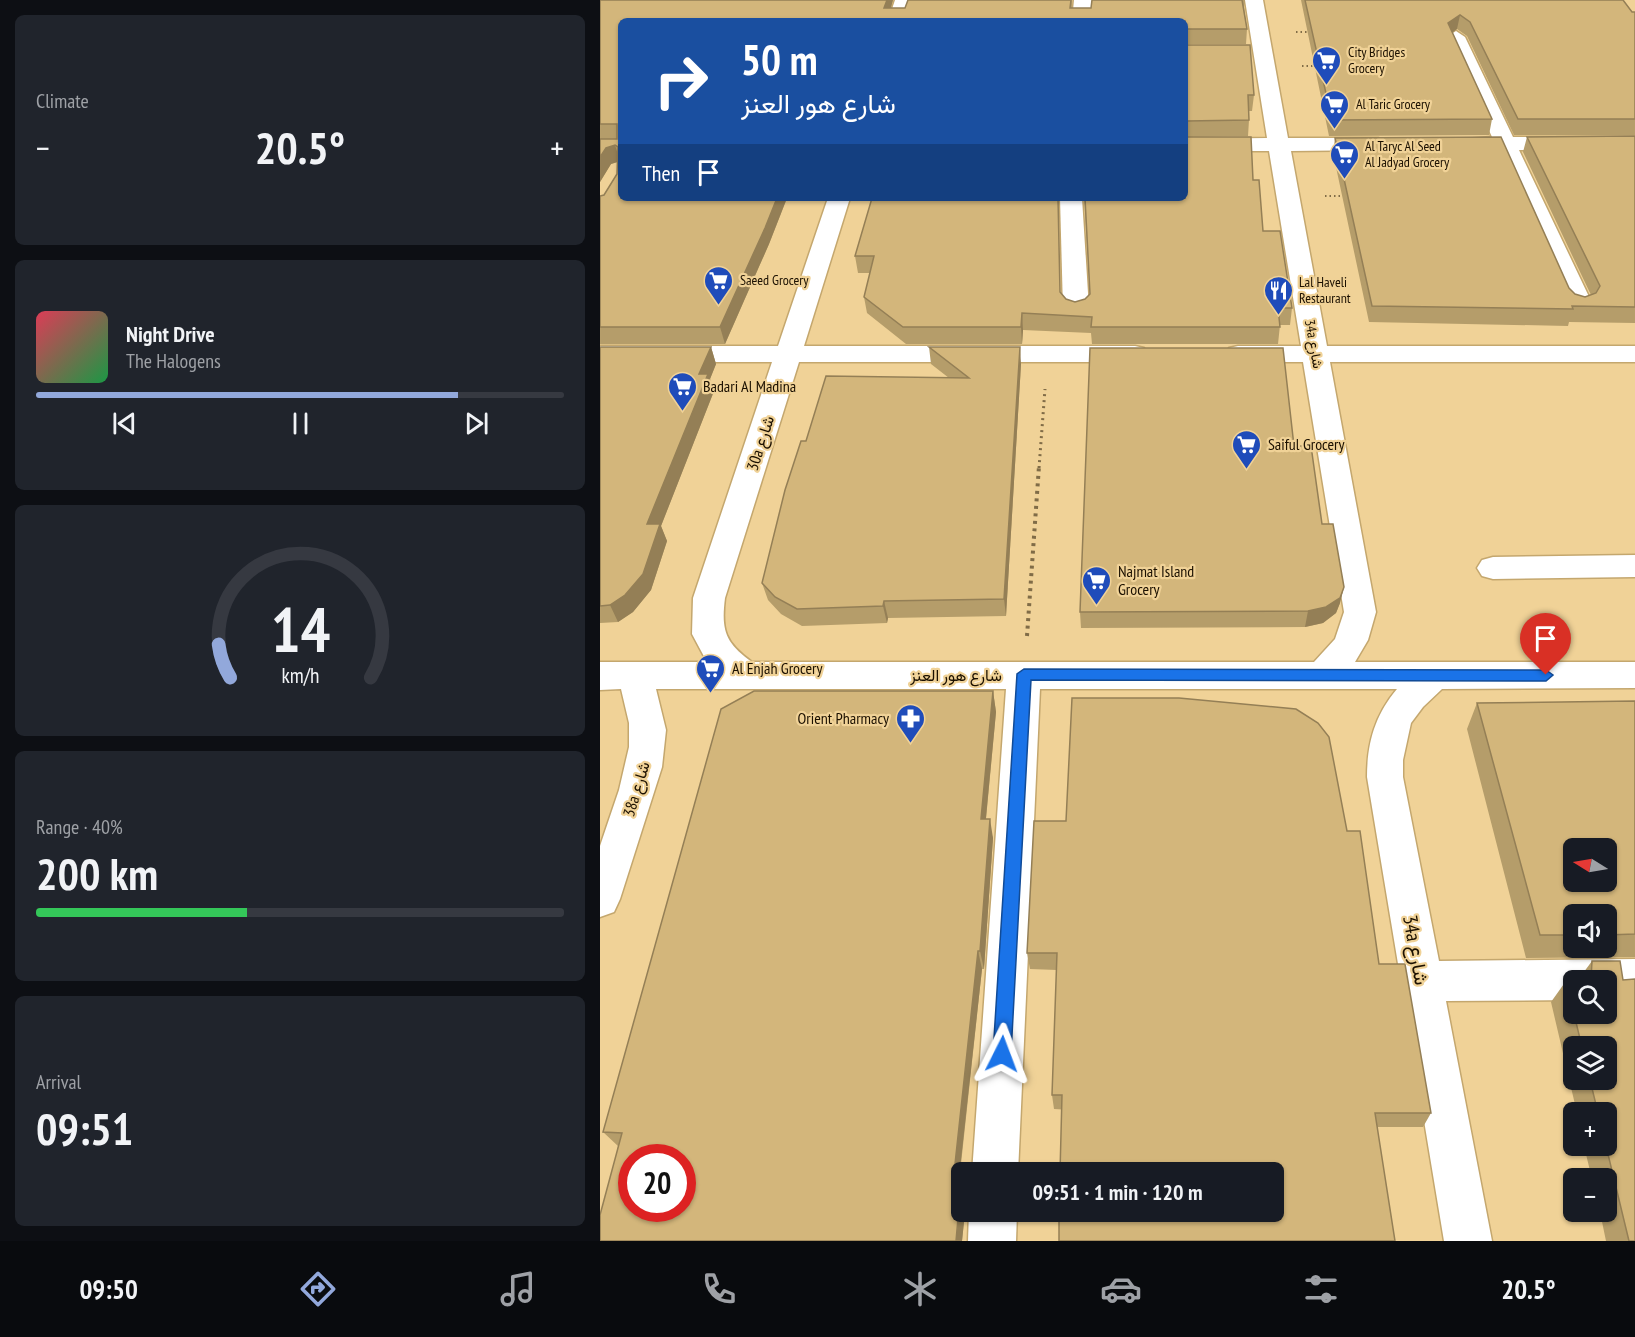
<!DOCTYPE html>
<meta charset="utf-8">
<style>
:root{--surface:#171b24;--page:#20242c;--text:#f1f3f6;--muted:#9ea1a6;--line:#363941;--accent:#92a8db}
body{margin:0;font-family:"PT Sans Narrow",Vazirmatn,sans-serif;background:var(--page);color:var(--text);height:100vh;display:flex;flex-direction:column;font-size:22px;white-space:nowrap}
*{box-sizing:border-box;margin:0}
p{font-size:20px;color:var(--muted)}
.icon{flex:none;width:33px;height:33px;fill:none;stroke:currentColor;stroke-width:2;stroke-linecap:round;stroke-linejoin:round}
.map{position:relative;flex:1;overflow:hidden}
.panel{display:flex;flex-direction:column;gap:15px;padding:15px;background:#0d0f14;width:600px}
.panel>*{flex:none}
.guide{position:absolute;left:18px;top:18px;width:570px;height:183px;border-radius:9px;box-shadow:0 2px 4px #0004;background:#1a4fa0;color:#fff;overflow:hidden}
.needle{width:39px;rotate:281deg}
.controls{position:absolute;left:963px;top:838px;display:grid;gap:12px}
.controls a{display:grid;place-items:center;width:54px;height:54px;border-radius:9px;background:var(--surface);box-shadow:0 2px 4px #0004;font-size:30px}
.speed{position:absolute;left:18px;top:1144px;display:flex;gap:12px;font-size:30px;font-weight:700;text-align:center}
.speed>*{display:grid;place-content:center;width:78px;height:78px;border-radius:50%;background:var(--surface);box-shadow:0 2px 4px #0004;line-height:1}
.speed .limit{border:9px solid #d22;background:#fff;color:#111}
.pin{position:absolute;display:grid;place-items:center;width:51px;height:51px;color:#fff;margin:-62px -26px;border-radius:50% 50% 50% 0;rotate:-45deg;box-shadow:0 0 6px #0007}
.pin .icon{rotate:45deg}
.me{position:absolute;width:66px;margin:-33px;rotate:3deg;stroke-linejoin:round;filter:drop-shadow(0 0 4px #0008)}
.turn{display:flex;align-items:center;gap:21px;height:126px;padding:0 24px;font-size:27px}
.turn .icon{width:78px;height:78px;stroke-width:2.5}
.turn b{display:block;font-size:42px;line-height:51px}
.then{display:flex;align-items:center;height:57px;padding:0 24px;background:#0003;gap:12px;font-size:22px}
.big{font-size:45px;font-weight:700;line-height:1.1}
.panel .tile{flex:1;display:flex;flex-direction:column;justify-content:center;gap:9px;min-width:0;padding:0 21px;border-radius:9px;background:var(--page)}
.panel .dial{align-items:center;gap:0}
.dial svg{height:156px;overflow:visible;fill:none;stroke:var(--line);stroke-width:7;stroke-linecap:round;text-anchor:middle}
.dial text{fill:var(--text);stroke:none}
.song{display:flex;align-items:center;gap:18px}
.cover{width:72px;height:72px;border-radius:9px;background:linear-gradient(135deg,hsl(350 70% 55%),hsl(140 70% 35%))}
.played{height:6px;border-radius:3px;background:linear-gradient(90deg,var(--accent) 80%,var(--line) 80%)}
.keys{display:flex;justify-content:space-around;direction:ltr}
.heat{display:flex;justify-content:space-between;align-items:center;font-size:33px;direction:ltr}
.charge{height:9px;border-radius:4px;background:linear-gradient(90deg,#34c759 40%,var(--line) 0)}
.trip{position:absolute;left:351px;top:1162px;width:333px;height:60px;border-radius:9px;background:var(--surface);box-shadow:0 2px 4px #0004;font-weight:700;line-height:60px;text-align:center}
.tab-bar{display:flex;height:96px;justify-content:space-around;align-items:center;background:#090b0e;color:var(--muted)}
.tab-bar .icon{width:42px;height:42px}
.tab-bar .active{color:var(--accent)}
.tab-bar b{font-size:27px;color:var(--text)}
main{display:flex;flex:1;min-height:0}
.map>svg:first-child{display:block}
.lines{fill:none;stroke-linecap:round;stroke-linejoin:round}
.minor-casing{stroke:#c4a76e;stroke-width:3}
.path-far2{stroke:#806c47;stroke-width:2;stroke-dasharray:1.5 3;stroke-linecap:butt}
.path-far1{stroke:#806c47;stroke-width:3;stroke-dasharray:2 4;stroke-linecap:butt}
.path{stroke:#806c47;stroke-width:4;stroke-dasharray:3 4.5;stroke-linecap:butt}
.minor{fill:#fff;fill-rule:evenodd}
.wall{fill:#b59d6a;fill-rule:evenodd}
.shaded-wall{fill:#947f56}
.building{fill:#d3b67b;stroke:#947f56;stroke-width:1.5;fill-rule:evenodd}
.route{fill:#1a73e8;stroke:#114b97;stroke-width:1.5}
.labels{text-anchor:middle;stroke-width:4.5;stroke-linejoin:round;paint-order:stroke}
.far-poi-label{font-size:14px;fill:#1b1000;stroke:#f0d297;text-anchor:start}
.far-street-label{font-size:14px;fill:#1b1000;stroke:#f0d297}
.poi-label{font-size:16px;fill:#1b1000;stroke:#f0d297;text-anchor:start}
.street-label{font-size:16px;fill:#1b1000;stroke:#f0d297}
.near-street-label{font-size:20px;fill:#1b1000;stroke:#f0d297}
</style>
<main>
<section class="panel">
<div class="tile"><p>Climate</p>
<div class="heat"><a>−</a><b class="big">20.5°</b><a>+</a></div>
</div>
<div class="tile">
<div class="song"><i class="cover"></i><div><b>Night Drive</b><p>The Halogens</p></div></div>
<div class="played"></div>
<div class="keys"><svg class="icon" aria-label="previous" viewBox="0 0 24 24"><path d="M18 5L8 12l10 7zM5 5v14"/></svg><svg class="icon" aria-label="pause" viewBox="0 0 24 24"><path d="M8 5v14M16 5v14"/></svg><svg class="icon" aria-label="next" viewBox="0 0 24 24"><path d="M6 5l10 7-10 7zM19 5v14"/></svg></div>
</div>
<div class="tile dial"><svg viewBox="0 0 100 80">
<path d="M14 69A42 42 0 1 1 86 69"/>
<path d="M14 69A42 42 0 0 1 8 52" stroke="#92a8db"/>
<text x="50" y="56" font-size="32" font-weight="700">14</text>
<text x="50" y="72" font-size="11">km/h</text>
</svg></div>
<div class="tile"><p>Range · 40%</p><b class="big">200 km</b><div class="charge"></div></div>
<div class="tile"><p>Arrival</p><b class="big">09:51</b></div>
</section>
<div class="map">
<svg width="1035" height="1241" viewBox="0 0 1035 1241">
<rect width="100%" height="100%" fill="#f0d297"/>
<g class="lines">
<defs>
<g id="minor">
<polygon points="295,0 313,0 306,21 288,21"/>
<polygon points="474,0 492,0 490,21 472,21"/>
<path d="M645,0h18l25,138h90l7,2 4,4 -4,4 -7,2 -87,1 36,195h308v16h-305l46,250 -8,28 -13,22h280v26l-193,1 -19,18 -12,16 -8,37v17l36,184 196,-2v40h-29v-18h-32v19l-128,1 46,240h-48l-77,-464c0,-34 8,-62 30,-88h-357l-22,484h-46l34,-484h-350l10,41 -4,37 -42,132 -6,13 -14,5v-71l19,-56 10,-43v-24l-8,-34 -21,1v-28h107l-15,-28 1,-36 79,-236h-172v-16h178l50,-148h22l-46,148h331l9,2 4,6 -4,6 -9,2h-336l-74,236c-4,32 0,45 27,64h562l21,-23 9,-27 -41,-250h-65l-9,-2 -4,-6 4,-6 9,-2h63l-32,-195h-84v-12l82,-1z"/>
<polygon points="856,31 865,37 913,137 1035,137 1035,149 919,150 992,303 988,308 979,311 970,308 966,303 898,150 853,148 849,144 853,140 892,137 847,37"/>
<polygon points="460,198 482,198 489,309 485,314 476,317 467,314 463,309"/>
<polygon points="1035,555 1035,577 893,579 882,576 877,568 882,560 893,557"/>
<polygon points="369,1212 417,1212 416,1241 368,1241"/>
</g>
</defs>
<use href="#minor" class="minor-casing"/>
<g class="path-far2">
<polyline points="696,32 713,32"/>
<polyline points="702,66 719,66"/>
<polyline points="725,196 747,196"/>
</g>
<polyline class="path-far1" points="439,468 445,389"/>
<polyline class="path" points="427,636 439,466"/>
<use href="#minor" class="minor"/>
</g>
<g class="wall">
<polygon points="0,0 293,0 291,8 305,8 472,0 472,8 491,8 492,0 645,0 644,7 647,29 646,44 585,44 21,21 21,198 187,198 169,244 125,344 0,344 0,196 4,195 17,174 18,162 11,164 0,182"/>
<polygon points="701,0 1023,0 1032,12 1035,12 1035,135 914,135 867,36 857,29 852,33 892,119 889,135 729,136"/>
<polygon points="585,45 654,95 652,111 649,111 649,120 648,136 585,137"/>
<polygon points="1035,136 1035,323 969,322 968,326 769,322 733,153 735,138 969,288 975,294 985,297 991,295 923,152 927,137"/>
<polygon points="653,180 663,231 692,308 690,325 680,325 678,344 492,344 491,333 423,330 422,344 306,344 267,313 264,297 270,273 258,273 255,256 272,198 460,293 466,299 475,302 485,299 490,294 484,198 585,198"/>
<polygon points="0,347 111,347 116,364 110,379 114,391 61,526 67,541 51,590 33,612 18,622 0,623"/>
<polygon points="329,347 421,364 406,616 288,618 287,623 202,626 181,614 168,600 162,583 206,441 349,378 331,364"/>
<polygon points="694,446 722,524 740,603 736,613 723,623 705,627 481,628 480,612"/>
<polygon points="393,691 396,712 386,819 393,838 384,969 382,969 361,1164 363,1164 366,1173 362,1173 365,1212 362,1241 0,1241 18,1146 3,1132"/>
<path d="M1035,701v256l-109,1 -59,-229 10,-26zM974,915h32v33h-32z"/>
<polygon points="747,831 779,964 831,1113 823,1127 777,1127 454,1109 452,1095 457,970 430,969 427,953"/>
<path d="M992,961l31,19 12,261h-29l-6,-29h6v-33h-14l-8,-33h22v-33h-29l-26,-111 15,-21 12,-1zM974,981l32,33h-32zM974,1047h32v33h-32z"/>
</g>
<g class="shaded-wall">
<polygon points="287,0 293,0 287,21 284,8"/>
<polygon points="860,15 857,29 845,38 848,23"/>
<polygon points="15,145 20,161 11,164 0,182 0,157 6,148"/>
<polygon points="177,198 187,198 169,244 125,344 120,327"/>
<polygon points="422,313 423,330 422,344 421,327"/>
<polygon points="111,347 116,364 110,379 114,391 61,526 67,541 51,590 33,612 18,622 10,605 47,524 99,374"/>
<polygon points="420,347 421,364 406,616 404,599"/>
<polygon points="744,587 740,603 736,613 723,623 705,627 708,611"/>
<polygon points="284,601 288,618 287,623 283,606"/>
<polygon points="393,691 396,712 384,838 381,819"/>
<polygon points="390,819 393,838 384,969 380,951"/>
<polygon points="378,951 382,969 359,1178 355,1164"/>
<polygon points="363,1164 366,1173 362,1173"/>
<polygon points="362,1182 362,1212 365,1212 362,1241 356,1241"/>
</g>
<g class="building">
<polygon points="0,0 287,0 284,8 305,8 308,0 471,0 470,8 491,8 492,0 642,0 647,29 586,29 585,33 585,21 21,21 21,198 177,198 165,228 120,327 0,327 0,196 4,195 17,174 18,147 15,145 6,148 0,157 0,139 17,139 17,124 0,124"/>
<polygon points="705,0 1023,0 1032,12 1035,12 1035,119 918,119 870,22 860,15 848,23 892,119 732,120"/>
<polygon points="585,45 650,45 654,95 648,95 649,120 586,121 585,125"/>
<polygon points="1035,136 1035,307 972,306 973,309 772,306 735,138 901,137 969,288 975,294 985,297 996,293 1000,286 927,137"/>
<polygon points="585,137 651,137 653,180 659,180 663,231 680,231 692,308 678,308 680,327 491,327 492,317 422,313 421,327 303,327 264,297 274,256 255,256 272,198 458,198 460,292 466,299 475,302 485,299 490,294 485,198 585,198"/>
<polygon points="0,347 111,347 99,374 108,374 47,524 60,524 43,574 25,595 10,605 0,606"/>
<polygon points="329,347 420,347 404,599 284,601 283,606 197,609 175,597 162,583 185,490 201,441 206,441 226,376 369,378"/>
<polygon points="490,348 683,348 694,446 711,446 722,524 733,524 744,587 740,598 726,607 708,611 480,612"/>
<path d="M154,691h239l-12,128h9l-10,132h-2l-23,213h8l-1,9 -6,68h-356v-26l22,-82 -19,-1 118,-423zM32,1158h50v51h-50z"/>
<polygon points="472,698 579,698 696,709 718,723 729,737 747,831 760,831 779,964 805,964 831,1113 775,1113 795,1241 459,1241 459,1212 674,1212 674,1173 460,1173 462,1095 452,1095 457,953 427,953 434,821 466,821"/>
<path d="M1035,701v233l-29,1v-20h-32v20h-34l-63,-232zM974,849h32v33h-32z"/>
<polygon points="992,961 1020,961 1023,980 1035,979 1035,1241 1029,1241 1006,1146 1006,1113 998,1113 990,1080 1006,1080 1006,1047 982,1047 974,1014 1006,1014 1006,981 974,981 974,1011 966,981 991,980"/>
</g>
<polygon class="route" points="424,669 946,670 953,675 946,681 431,680 411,1054 409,1061 402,1063 396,1061 393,1054 417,674"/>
<defs>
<symbol id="supermarket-pin" viewBox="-11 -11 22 30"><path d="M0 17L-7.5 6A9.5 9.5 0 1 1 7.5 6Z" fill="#1f4cba" stroke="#f0d297"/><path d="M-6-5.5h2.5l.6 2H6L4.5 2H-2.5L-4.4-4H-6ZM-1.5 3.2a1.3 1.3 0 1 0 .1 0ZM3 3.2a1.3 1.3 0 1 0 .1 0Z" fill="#fff"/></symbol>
<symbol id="restaurant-pin" viewBox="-11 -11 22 30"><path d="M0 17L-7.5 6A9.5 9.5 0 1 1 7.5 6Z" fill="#1f4cba" stroke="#f0d297"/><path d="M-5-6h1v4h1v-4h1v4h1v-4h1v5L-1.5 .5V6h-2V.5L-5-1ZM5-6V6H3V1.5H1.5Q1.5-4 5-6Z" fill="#fff"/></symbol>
<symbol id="pharmacy-pin" viewBox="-11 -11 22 30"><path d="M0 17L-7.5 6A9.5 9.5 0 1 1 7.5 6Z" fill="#1f4cba" stroke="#f0d297"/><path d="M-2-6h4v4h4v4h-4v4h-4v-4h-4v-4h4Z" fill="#fff"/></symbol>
</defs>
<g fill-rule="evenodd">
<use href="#supermarket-pin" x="710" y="44" width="33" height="45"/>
<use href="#supermarket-pin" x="718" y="88" width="33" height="45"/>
<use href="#supermarket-pin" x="728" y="138" width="33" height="45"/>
<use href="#supermarket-pin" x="102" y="264" width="33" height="45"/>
<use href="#restaurant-pin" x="662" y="274" width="33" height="45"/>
<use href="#supermarket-pin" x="66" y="370" width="33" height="45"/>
<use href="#supermarket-pin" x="630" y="428" width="33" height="45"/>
<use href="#supermarket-pin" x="480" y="564" width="33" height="45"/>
<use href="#supermarket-pin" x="94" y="652" width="33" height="45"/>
<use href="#pharmacy-pin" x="294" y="702" width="33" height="45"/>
</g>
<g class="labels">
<g class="far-poi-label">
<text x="748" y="57">City Bridges<tspan x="748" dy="16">Grocery</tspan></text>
<text x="756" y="109">Al Taric Grocery</text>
<text x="765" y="151">Al Taryc Al Seed<tspan x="765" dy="16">Al Jadyad Grocery</tspan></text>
<text x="140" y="285">Saeed Grocery</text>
<text x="699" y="287">Lal Haveli<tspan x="699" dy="16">Restaurant</tspan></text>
</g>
<g class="far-street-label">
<text transform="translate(714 344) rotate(80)" y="5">34a شارع</text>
</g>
<g class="poi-label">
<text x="103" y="392">Badari Al Madina</text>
<text x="668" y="450">Saiful Grocery</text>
<text x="518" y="577">Najmat Island<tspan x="518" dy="18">Grocery</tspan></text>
<text x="132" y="674">Al Enjah Grocery</text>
<text x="289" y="724" text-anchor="end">Orient Pharmacy</text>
</g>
<g class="street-label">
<text transform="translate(160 443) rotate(-72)" y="6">30a شارع</text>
<text x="356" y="681">شارع هور العنز</text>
<text transform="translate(36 789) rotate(-73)" y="6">38a شارع</text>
</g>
<g class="near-street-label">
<text transform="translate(816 950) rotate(80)" y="7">34a شارع</text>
</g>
</g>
</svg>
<div class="controls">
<a><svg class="needle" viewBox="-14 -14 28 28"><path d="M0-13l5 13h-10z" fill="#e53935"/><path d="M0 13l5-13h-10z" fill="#9ea1a6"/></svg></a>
<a><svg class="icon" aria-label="sound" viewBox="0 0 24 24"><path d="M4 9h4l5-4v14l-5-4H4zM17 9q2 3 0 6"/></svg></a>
<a><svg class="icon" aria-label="search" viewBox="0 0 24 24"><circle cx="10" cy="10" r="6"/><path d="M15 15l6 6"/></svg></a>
<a><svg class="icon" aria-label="layers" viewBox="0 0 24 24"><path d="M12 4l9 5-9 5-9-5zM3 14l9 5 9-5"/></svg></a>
<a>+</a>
<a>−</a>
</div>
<div class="speed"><div class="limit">20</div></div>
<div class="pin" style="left:946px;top:675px;background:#d93025"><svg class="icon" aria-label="arrive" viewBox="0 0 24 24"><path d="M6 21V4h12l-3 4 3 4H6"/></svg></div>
<svg class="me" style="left:402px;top:1054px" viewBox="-20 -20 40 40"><path d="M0-17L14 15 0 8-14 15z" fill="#1a73e8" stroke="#fff" stroke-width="4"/></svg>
<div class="trip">09:51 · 1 min · 120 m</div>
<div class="guide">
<div class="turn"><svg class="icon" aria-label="right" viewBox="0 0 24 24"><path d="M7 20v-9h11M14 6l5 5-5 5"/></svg><div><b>50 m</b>شارع هور العنز</div></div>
<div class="then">Then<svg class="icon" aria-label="arrive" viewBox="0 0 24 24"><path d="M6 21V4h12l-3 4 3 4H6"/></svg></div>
</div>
</div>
</main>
<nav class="tab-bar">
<b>09:50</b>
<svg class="icon active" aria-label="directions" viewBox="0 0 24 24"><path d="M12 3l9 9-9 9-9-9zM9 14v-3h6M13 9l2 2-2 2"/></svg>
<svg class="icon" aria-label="music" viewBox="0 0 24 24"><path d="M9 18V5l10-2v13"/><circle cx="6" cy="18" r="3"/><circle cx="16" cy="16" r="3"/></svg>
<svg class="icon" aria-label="phone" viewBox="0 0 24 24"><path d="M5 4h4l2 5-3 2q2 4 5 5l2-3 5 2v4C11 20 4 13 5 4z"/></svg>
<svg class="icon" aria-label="climate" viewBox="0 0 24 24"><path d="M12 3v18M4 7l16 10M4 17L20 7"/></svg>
<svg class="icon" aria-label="car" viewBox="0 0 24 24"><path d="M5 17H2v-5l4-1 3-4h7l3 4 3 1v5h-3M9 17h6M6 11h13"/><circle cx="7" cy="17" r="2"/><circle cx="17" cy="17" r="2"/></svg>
<svg class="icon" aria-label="filters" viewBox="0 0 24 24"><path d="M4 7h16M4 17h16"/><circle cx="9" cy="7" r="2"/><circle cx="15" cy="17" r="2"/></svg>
<b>20.5°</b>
</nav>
